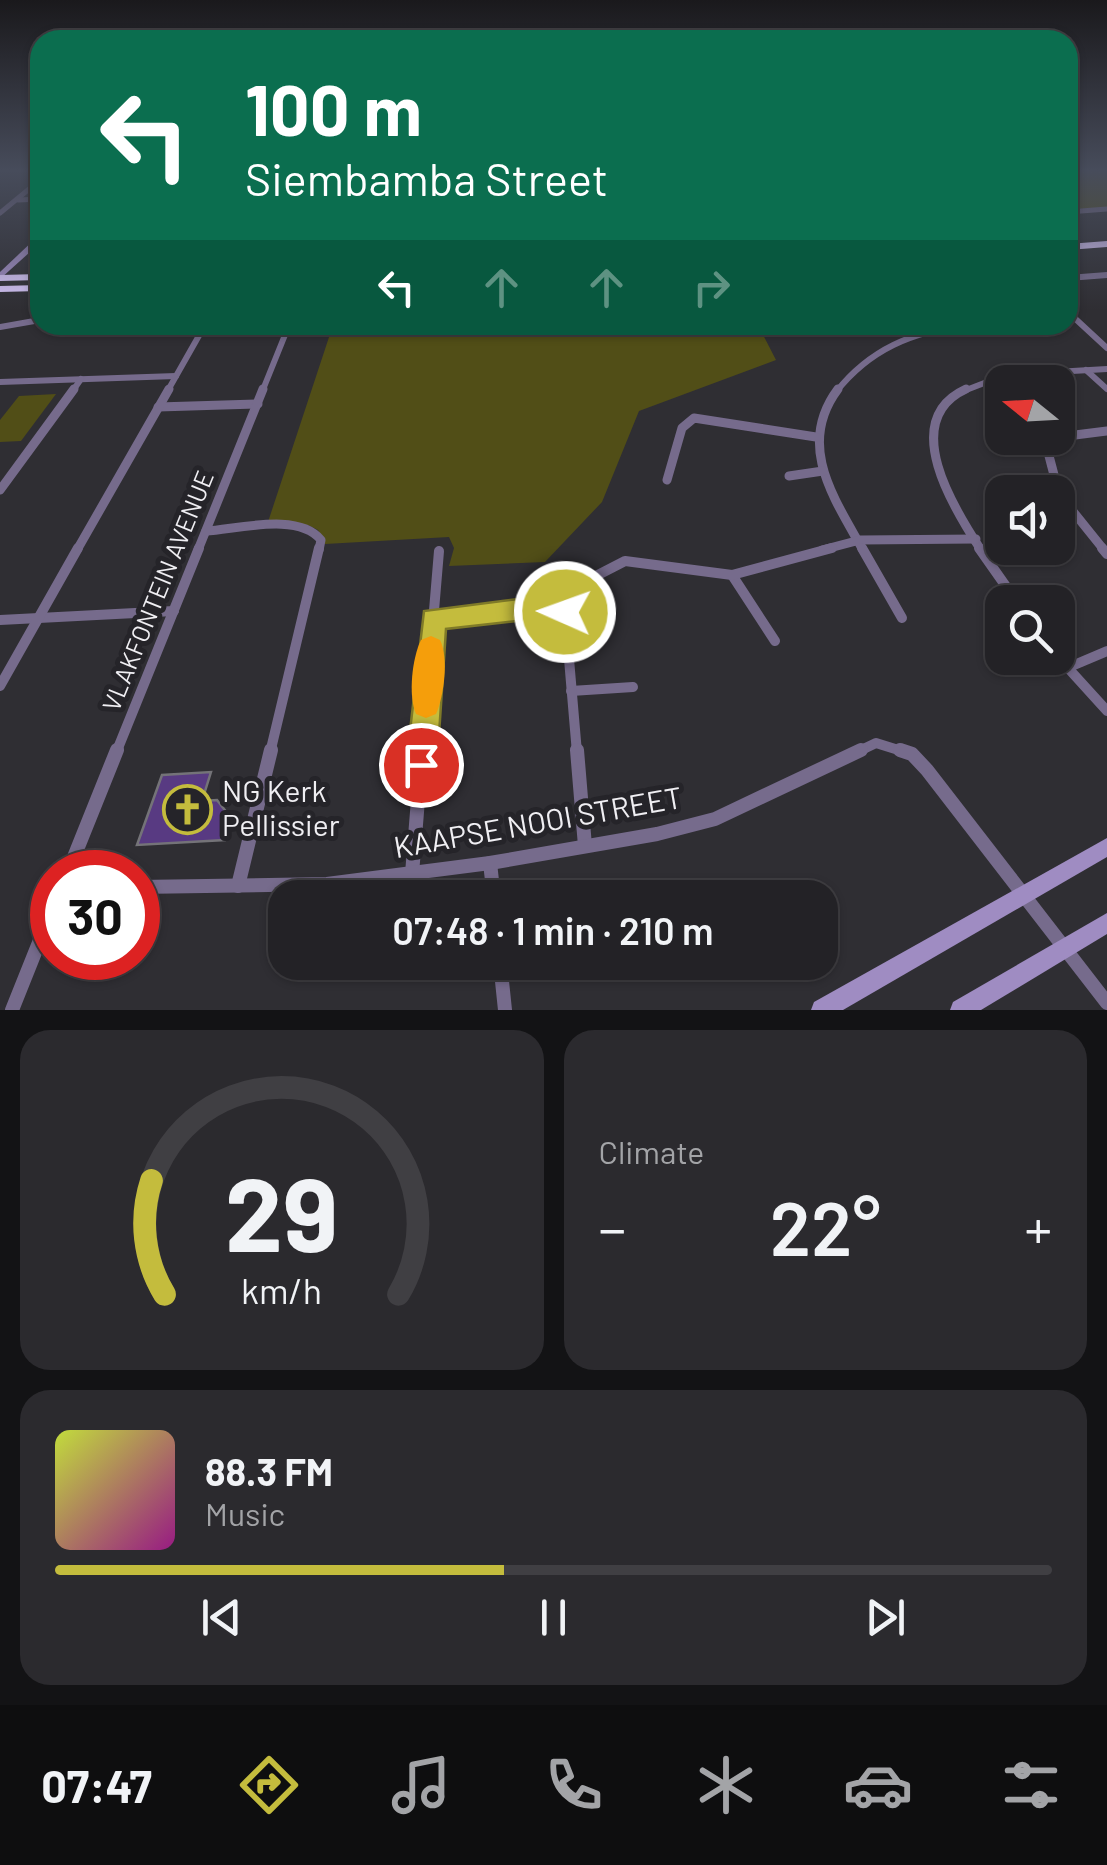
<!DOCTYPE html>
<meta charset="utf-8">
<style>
:root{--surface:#232226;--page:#2b2a2e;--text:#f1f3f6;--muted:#a3a4a7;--line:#403f43;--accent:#c4bc3d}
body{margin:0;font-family:Barlow,sans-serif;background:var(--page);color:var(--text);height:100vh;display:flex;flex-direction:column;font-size:38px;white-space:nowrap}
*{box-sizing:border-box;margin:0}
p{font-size:32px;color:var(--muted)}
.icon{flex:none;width:55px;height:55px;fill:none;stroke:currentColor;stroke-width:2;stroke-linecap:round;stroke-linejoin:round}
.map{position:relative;height:1010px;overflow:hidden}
.panel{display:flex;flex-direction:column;gap:20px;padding:20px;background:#131315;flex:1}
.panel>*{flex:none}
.hud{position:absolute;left:30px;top:30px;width:1048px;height:305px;border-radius:30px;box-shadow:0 2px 8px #0004,0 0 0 2px var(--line);background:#0b6e4f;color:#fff;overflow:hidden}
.needle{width:65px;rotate:288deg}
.buttons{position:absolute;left:985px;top:365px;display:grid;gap:20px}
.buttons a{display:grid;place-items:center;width:90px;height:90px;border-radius:20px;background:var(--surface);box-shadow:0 2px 8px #0004,0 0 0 2px var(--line);font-size:50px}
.speed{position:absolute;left:30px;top:850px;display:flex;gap:20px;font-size:50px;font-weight:700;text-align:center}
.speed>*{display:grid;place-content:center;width:130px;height:130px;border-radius:50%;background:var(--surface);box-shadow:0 2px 8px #0004,0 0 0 2px var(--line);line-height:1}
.speed .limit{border:15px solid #d22;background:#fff;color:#111}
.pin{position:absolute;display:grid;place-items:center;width:85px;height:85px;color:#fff;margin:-42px;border:5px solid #fff;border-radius:50%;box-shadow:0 2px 10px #0007}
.me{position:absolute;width:110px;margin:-55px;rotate:272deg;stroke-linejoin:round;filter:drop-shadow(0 0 8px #0008)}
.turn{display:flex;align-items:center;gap:35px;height:210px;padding:0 50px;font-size:45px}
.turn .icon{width:130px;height:130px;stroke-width:2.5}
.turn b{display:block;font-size:70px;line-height:85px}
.lanes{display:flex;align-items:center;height:95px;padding:0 50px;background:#0003;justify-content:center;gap:50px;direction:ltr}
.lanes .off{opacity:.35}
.big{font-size:75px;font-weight:600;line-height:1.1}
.panel .card{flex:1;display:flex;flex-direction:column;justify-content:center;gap:15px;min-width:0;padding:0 35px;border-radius:30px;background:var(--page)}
.panel .dial{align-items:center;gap:0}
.dial svg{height:260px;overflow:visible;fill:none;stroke:var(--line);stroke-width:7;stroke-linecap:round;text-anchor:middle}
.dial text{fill:var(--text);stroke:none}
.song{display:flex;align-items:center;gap:30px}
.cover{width:120px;height:120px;border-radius:15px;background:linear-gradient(135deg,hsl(70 70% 55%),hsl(310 70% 35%))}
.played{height:10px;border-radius:5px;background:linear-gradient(90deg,var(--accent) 45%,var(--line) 45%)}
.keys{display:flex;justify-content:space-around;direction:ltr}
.heat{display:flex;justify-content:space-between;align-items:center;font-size:55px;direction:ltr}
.panel .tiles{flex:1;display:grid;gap:20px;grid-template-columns:1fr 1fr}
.card:last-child{grid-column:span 2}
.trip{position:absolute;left:268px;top:880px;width:570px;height:100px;border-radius:30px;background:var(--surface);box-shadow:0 2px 8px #0004,0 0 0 2px var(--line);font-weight:600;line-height:100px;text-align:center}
.tab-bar{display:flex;height:160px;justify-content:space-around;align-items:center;background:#0e0e0f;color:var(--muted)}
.tab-bar .icon{width:70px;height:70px}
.tab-bar .active{color:var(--accent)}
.tab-bar b{font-size:45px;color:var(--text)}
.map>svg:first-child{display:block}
.green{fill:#514e17}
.building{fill:#583a82;stroke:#747378;stroke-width:2.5}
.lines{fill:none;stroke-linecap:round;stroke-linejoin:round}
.street-far4{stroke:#766b8c;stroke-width:5}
.street-far3{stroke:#766b8c;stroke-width:6}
.street-far2{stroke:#766b8c;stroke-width:9}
.street-far1{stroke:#766b8c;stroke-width:10}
.street{stroke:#766b8c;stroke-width:14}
.secondary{fill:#9f8cc2;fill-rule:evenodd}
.highway{fill:#d5c4f6;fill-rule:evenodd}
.route{fill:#c4bc3d;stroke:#7f7a28;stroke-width:2.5}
.slow{fill:#f59e0b}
.labels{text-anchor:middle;stroke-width:10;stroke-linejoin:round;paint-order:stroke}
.street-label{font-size:25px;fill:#f0eff3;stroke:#252429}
.near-poi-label{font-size:30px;fill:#f0eff3;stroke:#252429;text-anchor:start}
.near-street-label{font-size:30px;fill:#f0eff3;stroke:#252429}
</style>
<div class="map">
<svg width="1107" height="1010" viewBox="0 0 1107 1010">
<rect width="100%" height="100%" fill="#2f2e33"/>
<g class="green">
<polygon points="1068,169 1107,169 1107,208 1081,209 1068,201"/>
<polygon points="333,325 758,325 776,360 639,411 602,502 545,562 449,566 454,548 449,537 325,544 318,530 308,525 267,525"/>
<polygon points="56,394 21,441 0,442 0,420 19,396"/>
</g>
<polygon class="building" points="211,772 202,801 217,800 231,818 225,840 137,845 162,775"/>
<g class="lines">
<g class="street-far4">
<polyline points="18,200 40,199"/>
<polyline points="1068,212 1107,209"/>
<polyline points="0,213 40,180"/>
</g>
<g class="street-far3">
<polyline points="1068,278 1107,275"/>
<polyline points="1068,312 1107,348"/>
<polyline points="0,327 40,320"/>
<polyline points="1086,370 1107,389"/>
<polyline points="0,382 176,376"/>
<polyline points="72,392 81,379"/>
<polyline points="167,392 205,325"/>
<polyline points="262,392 289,325"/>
<path d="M836,392c34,-43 76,-60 129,-67"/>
<polyline points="961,392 1005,375 1107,369"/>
</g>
<g class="street-far2">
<path d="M838,389c-42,56 -4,109 25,161"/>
<path d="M966,389c-68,31 -12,120 15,161"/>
<polyline points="158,407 258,404"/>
<polyline points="789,476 823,471"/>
<polyline points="667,480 682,428 694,418 816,437"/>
<polyline points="0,490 74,389"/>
<path d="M206,531c32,-2 93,-19 115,9l-2,10"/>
<polyline points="77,550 169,389"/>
<polyline points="198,550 263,389"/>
<polyline points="822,550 860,540 976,539"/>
<polyline points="1104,550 1059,494 1048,452 1075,435 1107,431"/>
</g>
<g class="street-far1">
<polyline points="862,548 902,618"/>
<polyline points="979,548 1017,602"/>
<polyline points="1102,548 1107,554"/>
<polyline points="732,575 775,641"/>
<polyline points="433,619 526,609 565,612"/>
<polyline points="0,620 174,611"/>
<polyline points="1058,657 1107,711"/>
<polyline points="1067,668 1107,651"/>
<polyline points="0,686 78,548"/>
<polyline points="571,691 633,687"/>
<polyline points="116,753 199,548"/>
<polyline points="270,753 319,548"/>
<polyline points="422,753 439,551"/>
<polyline points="577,753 565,612 592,578 625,561 732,575 832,548"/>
<polyline points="855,753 876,743 908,753"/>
</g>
<g class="street">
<polyline points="577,750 585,846"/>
<polyline points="900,750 912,754 927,770 1107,1003"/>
<polyline points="490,863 494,898"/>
<polyline points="68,872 117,750"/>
<polyline points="412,874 422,750"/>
<polyline points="238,886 271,750"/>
<polyline points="138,887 327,884 490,863 657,834 715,819 861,750"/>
<polyline points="500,962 505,1010"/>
<polyline points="12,1010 52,910"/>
</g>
<g class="secondary">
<polygon points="37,237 40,237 40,243 0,279 0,272"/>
<polygon points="1107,838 1107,857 843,1010 811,1010 814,1002"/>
<polygon points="1107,913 1107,934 981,1010 950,1010 953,1002"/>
</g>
<g class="highway">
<polygon points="1107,241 1107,247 1068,250 1068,244"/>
<polygon points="40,274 40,280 0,281 0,275"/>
<polygon points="40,285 40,291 0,292 0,286"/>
</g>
</g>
<linearGradient id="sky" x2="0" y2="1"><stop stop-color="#1a191c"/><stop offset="0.55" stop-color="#474c5b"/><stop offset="1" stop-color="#474c5b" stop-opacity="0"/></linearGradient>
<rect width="1107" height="310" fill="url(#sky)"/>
<polygon class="route" points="526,598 574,604 578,612 574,620 565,623 526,620 446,629 437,765 432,776 421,780 410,776 406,765 424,611"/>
<path class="slow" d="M431,636l9,4c9,18 4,56 -4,74l-10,4 -10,-4c-8,-18 -4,-56 5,-74z"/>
<defs>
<symbol id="church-ring" viewBox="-11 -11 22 22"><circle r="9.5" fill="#252429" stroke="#c4bc3d" stroke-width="1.5"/><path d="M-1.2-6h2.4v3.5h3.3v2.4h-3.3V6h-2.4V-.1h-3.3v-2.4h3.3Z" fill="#c4bc3d"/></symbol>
</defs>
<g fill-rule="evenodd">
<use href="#church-ring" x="160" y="782" width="55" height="55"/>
</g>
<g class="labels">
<g class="street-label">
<text transform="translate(158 591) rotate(-68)" y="9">VLAKFONTEIN AVENUE</text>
</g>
<g class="near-poi-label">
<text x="222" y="802">NG Kerk<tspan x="222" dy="34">Pellissier</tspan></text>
</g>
<g class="near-street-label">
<text transform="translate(538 823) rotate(-10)" y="10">KAAPSE NOOI STREET</text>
</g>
</g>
</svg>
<div class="buttons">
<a><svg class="needle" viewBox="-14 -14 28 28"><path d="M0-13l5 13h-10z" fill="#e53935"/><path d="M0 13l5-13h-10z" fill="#a3a4a7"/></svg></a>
<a><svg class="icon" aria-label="sound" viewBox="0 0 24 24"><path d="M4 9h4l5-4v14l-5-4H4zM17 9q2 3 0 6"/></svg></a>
<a><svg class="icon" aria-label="search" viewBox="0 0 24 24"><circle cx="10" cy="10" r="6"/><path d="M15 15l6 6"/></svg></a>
</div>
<div class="speed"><div class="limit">30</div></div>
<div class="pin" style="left:421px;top:765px;background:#d93025"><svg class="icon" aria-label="arrive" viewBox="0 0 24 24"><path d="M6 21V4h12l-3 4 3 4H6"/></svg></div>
<svg class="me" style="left:565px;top:612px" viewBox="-20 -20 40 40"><circle r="17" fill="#c4bc3d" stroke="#fff" stroke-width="3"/><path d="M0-11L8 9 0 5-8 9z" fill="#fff"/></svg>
<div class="trip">07:48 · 1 min · 210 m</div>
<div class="hud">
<div class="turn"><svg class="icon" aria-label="left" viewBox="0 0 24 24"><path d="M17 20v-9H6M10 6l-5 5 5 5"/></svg><div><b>100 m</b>Siembamba Street</div></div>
<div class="lanes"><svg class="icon" aria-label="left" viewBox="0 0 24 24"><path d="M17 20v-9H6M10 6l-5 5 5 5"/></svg><svg class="icon off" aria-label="ahead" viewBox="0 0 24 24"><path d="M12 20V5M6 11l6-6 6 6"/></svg><svg class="icon off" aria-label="ahead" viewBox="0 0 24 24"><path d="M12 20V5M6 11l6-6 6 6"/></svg><svg class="icon off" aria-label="right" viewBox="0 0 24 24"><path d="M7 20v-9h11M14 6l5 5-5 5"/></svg></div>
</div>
</div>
<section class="panel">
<div class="tiles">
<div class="card dial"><svg viewBox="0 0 100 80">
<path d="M14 69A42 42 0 1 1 86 69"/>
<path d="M14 69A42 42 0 0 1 10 34" stroke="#c4bc3d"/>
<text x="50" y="56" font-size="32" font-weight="700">29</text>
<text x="50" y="72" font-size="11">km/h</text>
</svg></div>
<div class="card"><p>Climate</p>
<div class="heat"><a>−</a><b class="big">22°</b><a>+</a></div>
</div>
<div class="card">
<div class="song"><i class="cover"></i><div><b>88.3 FM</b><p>Music</p></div></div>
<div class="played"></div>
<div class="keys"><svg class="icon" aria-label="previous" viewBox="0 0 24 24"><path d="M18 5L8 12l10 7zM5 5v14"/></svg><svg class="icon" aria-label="pause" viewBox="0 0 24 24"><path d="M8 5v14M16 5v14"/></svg><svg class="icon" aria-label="next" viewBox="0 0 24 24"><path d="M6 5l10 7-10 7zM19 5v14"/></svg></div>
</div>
</div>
</section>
<nav class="tab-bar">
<b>07:47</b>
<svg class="icon active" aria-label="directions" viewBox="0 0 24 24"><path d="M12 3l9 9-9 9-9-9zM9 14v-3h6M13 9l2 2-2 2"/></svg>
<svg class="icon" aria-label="music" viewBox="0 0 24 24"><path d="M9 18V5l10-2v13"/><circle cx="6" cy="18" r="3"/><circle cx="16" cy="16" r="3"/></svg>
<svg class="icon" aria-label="phone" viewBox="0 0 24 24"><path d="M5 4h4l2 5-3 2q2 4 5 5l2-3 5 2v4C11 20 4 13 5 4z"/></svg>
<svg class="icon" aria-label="climate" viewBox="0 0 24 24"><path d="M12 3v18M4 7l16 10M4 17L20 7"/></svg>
<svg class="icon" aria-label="car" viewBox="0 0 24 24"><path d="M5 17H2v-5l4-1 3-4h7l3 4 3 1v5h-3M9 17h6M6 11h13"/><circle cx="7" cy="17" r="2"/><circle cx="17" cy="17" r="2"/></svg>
<svg class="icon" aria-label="filters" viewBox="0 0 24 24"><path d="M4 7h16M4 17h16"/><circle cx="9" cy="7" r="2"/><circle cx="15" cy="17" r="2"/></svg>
</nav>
